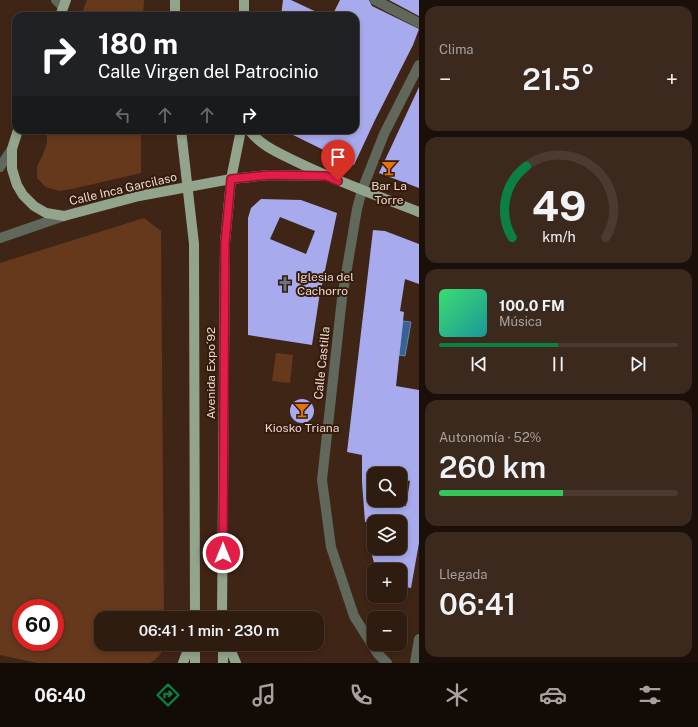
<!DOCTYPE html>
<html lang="es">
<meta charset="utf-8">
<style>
:root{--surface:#2f1c10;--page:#3b291e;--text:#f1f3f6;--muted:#a7a19f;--line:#4a3a30;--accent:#0b8043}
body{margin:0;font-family:"Public Sans",sans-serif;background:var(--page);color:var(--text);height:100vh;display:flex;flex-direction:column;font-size:15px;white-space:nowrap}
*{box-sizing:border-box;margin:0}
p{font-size:13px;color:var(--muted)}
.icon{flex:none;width:22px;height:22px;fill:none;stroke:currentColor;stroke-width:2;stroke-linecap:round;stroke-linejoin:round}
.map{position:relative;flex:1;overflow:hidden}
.drawer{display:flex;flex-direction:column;gap:6px;padding:6px;background:#1a0f09;width:279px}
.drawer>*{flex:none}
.hud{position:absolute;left:12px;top:12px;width:347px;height:122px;border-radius:12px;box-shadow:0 2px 6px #0003,0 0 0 1px var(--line);background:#202124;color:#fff;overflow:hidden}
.tools{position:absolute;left:367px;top:467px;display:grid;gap:8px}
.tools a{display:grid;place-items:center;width:40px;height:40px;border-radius:8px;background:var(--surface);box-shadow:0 2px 6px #0003,0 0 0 1px var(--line);font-size:20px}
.speed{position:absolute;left:12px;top:599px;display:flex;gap:8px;font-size:20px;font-weight:700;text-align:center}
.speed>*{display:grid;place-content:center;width:52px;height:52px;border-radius:50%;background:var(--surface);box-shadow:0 2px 6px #0003,0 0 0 1px var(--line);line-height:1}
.speed .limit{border:6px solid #d22;background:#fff;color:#111}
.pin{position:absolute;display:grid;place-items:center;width:34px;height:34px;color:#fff;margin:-41px -17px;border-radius:50% 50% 50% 0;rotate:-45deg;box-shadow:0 0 4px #0007}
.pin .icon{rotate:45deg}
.me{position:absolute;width:44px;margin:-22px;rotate:0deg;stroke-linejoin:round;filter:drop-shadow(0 0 3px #0008)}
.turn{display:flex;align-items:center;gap:14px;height:84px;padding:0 20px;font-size:18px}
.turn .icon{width:52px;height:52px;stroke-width:2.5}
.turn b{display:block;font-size:28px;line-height:34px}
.lanes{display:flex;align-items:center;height:38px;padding:0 20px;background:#0003;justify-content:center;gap:20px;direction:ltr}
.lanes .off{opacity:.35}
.big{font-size:30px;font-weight:600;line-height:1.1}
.drawer .tile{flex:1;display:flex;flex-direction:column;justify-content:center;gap:6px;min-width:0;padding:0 14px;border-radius:12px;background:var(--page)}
.drawer .dial{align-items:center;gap:0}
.dial svg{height:104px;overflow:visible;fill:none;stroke:var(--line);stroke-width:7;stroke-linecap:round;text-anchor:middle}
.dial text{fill:var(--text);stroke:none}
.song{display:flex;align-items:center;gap:12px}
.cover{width:48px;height:48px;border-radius:6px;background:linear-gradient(135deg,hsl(140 70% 55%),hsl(180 70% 35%))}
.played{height:4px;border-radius:2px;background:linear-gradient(90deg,var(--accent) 50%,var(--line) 50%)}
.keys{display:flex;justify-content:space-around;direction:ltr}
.heat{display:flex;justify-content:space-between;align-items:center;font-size:22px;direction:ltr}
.charge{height:6px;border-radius:3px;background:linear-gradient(90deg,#34c759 52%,var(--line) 0)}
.trip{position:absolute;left:94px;top:611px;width:230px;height:40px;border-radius:12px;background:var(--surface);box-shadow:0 2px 6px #0003,0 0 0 1px var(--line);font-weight:600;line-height:40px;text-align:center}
.tab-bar{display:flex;height:64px;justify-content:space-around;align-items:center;background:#130b06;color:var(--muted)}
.tab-bar .icon{width:28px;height:28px}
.tab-bar .current{color:var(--accent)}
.tab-bar b{font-size:18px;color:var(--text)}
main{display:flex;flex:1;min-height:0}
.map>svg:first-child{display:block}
.green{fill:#66391d;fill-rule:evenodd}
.water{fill:#366295;stroke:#6c85a6}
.building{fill:#a7aaed;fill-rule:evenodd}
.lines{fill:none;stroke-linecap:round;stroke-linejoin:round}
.minor{stroke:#60685c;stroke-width:10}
.major{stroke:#92a48c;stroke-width:10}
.route-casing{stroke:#92132f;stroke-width:10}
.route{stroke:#e11d48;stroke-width:7}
.labels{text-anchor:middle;stroke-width:4;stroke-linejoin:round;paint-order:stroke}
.poi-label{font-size:12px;fill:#ead8cf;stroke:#341b0c}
.street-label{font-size:12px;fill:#ead8cf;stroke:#341b0c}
</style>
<main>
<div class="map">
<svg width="419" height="663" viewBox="0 0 419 663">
<rect width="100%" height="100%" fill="#3f2516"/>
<g class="green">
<polygon points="87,0 144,0 143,16 81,16"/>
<polygon points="47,130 141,130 141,173 72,189 59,191 46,187 37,178 37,166 42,157 47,143"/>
<path d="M144,218l17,13 3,387h-63v26h63c0,8 -7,15 -14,19h-113l-37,-8v-392zM21,608h34v34h-34z"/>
<polygon points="276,353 293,355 290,383 272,381"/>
</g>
<polygon class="water" points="403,321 411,322 405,356 399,355"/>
<g class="building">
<polygon points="283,0 291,0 325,16 281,16"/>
<polygon points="340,0 369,0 372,6 419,29 413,45 375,120 354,165 283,130 355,130 355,16 332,16"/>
<polygon points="389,0 419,0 419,16"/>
<polygon points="419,87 419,188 379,173"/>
<path d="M261,199l40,1 36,13 -18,86 -7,46 -64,-10v-117l3,-10zM280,217l35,14 -9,23 -36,-15z"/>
<path d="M373,230l12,1 34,13v40l-14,-5 -5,32 4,1 -8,74 23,4v153l-8,45 -11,-2v-16h-24l-6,-22h30v-26h-35l-3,-40v-27l-15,-3zM374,474h26v5l10,2 -4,25 -23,1 1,-7h-10z"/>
<circle cx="302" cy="411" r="12"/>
</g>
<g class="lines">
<g class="minor">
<polyline points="56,0 63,7"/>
<polyline points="375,0 419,23"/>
<polyline points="0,167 12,149"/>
<polyline points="0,238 64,216"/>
<polyline points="387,663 378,654 354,616 331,547 322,480 342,298 357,209 362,190 384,134 419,65"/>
<polyline points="415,663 419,639"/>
</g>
<g class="major">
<polyline points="60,16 66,0"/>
<polyline points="175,16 175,0"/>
<polyline points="244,16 244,0"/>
<polyline points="18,130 12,149 12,169 17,185 23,195 34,206 46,213 64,216 139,196 231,179 269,175 326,176"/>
<polyline points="181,130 194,244 195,618"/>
<path d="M249,130c12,16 30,23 48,32 39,19 81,34 122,50"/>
<polyline points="222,618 225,243 231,179 241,130"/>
<polyline points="195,644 195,663"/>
<polyline points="223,644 223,663"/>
<polyline points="228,644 236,663"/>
<polyline points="183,663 190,644"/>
</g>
</g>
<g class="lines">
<defs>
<polyline id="route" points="223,553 225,243 231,179 269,175 326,176 338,181"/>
</defs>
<use href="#route" class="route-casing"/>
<use href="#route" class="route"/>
</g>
<defs>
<symbol id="bar-bare" viewBox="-9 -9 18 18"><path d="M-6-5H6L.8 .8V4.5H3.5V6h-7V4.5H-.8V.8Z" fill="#e8710a" stroke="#341b0c" stroke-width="2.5" paint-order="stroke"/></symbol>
<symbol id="church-bare" viewBox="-9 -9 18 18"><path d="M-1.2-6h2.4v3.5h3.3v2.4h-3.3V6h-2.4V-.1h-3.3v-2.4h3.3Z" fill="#6b7280" stroke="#341b0c" stroke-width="2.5" paint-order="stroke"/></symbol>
</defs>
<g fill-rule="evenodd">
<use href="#bar-bare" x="378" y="157" width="22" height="22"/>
<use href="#church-bare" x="274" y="273" width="22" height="22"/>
<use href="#bar-bare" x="291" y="399" width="22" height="22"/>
</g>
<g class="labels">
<g class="poi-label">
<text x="389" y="190">Bar La<tspan x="389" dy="14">Torre</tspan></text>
<text x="297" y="281" text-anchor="start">Iglesia del<tspan x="297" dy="14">Cachorro</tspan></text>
<text x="302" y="432">Kiosko Triana</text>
</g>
<g class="street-label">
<text transform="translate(123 189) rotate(-13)" y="4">Calle Inca Garcilaso</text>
<text transform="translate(322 363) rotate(-84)" y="4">Calle Castilla</text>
<text transform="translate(211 373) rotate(-90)" y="4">Avenida Expo´92</text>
</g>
</g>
</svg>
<div class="tools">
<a><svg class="icon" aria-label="search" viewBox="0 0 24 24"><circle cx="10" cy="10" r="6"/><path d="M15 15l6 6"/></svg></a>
<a><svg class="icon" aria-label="layers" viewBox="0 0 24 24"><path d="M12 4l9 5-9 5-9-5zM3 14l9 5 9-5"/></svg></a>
<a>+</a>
<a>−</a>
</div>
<div class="speed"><div class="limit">60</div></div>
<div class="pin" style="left:338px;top:181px;background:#d93025"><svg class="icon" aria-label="arrive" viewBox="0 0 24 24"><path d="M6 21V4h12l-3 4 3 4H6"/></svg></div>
<svg class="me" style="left:223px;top:553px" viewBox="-20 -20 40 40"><circle r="17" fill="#e11d48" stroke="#fff" stroke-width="3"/><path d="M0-11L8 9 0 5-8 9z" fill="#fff"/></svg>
<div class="trip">06:41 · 1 min · 230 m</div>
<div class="hud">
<div class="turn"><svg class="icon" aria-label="right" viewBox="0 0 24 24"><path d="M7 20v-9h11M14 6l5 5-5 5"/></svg><div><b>180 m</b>Calle Virgen del Patrocinio</div></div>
<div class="lanes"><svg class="icon off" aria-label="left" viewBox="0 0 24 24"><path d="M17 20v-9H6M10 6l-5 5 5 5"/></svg><svg class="icon off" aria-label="ahead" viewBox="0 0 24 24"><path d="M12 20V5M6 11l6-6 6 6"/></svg><svg class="icon off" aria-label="ahead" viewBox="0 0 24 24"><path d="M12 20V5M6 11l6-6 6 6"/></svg><svg class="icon" aria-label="right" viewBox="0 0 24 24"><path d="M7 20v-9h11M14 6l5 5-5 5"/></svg></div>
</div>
</div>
<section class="drawer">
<div class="tile"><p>Clima</p>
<div class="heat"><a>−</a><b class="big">21.5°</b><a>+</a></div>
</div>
<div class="tile dial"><svg viewBox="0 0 100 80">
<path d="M14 69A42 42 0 1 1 86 69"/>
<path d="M14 69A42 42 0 0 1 25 14" stroke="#0b8043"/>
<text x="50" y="56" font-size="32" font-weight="700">49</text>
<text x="50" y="72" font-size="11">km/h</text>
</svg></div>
<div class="tile">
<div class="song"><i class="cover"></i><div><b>100.0 FM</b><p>Música</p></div></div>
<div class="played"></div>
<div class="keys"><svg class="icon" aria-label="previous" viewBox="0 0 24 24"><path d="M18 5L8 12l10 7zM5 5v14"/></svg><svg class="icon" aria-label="pause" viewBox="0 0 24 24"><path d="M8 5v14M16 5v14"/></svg><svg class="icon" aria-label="next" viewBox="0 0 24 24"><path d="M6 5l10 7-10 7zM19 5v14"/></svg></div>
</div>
<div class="tile"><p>Autonomía · 52%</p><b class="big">260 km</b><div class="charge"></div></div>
<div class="tile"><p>Llegada</p><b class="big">06:41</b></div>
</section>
</main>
<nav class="tab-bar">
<b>06:40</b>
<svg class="icon current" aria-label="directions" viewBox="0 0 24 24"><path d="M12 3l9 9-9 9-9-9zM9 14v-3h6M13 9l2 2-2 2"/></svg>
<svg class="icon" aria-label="music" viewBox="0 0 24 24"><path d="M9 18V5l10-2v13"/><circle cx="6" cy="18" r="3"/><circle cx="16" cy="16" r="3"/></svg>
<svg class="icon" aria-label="phone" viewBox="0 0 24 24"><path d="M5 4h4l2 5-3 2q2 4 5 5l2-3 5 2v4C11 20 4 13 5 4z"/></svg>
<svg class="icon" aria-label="climate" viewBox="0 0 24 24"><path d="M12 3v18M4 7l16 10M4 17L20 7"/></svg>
<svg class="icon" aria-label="car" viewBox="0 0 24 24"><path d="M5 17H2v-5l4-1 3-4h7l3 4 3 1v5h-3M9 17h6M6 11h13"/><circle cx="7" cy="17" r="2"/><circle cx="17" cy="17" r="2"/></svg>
<svg class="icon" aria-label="filters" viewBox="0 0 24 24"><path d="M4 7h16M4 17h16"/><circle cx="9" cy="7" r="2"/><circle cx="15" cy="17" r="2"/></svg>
</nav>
